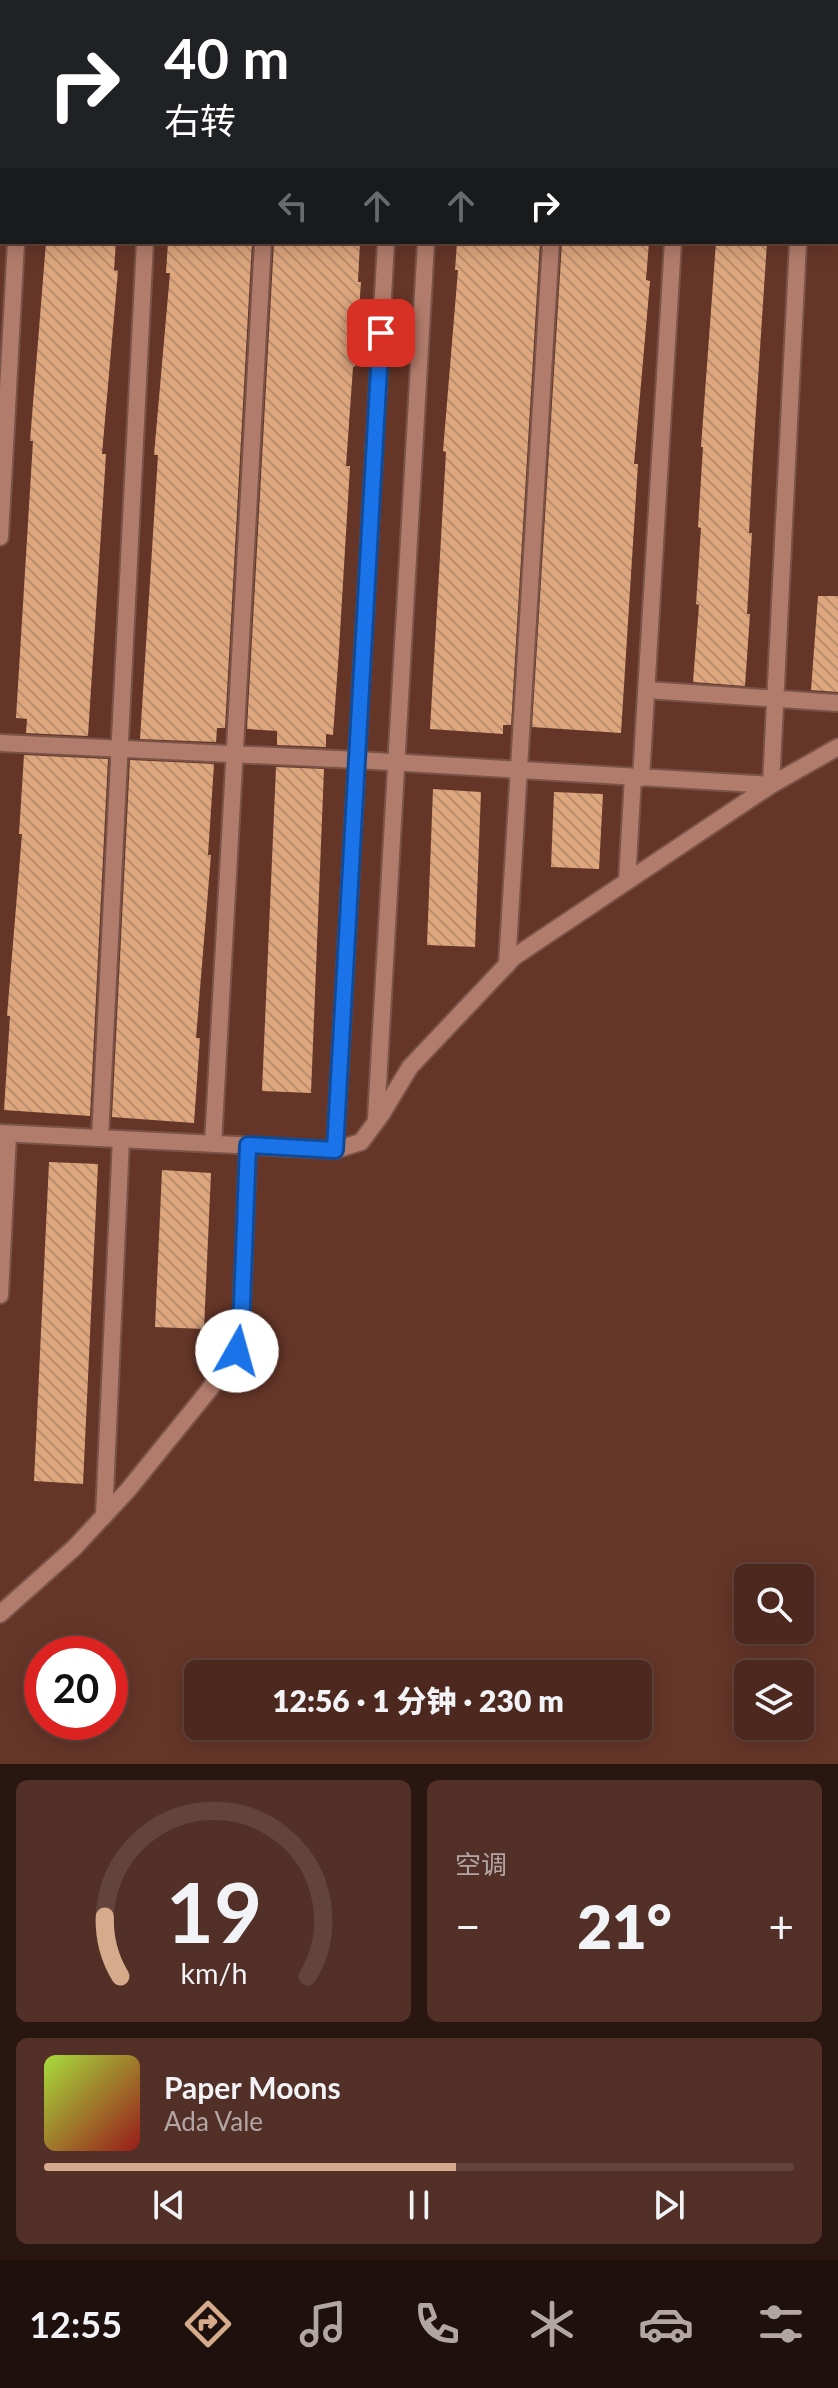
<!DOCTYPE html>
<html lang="zh">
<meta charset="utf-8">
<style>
:root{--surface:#4c281e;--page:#533027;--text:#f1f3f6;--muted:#b2a6a4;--line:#63443c;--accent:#d6ab8b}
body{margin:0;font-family:Lato,"Noto Sans SC",sans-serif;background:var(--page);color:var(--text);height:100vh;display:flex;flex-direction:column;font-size:30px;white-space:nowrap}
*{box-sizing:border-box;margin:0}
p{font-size:26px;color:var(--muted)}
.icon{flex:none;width:44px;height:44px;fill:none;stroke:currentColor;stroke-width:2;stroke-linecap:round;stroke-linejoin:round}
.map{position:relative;height:1764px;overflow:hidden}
.side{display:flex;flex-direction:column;gap:16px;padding:16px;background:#2a1610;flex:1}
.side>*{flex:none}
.hud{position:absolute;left:0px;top:0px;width:838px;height:244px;box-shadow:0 4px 20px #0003,0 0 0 2px var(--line);background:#202124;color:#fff;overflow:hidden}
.fabs{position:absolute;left:734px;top:1564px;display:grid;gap:16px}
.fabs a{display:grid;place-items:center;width:80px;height:80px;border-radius:12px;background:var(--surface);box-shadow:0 4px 20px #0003,0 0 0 2px var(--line);font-size:40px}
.speed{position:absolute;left:24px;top:1636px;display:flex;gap:16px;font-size:40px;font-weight:700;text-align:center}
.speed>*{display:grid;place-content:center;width:104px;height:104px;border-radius:50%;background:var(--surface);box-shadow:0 4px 20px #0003,0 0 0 2px var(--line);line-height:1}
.speed .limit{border:12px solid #d22;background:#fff;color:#111}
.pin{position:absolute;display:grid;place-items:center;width:68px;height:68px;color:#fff;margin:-34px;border-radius:16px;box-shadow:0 4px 12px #0006}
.me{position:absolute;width:88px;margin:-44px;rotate:7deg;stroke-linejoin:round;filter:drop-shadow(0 0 6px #0008)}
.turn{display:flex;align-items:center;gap:28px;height:168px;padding:0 32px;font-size:36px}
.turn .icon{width:104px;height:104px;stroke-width:2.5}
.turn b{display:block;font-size:56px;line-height:68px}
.lanes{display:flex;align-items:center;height:76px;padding:0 32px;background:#0003;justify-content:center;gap:40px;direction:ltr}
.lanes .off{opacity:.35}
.big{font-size:60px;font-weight:800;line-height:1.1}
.side .tile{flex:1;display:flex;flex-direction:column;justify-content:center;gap:12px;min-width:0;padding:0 28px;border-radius:12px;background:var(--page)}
.side .dial{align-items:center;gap:0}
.dial svg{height:208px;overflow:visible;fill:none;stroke:var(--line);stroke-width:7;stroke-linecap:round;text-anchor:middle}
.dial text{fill:var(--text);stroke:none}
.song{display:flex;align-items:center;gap:24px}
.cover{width:96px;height:96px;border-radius:12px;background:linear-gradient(135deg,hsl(80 70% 55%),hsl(0 70% 35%))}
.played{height:8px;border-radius:4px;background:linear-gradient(90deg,var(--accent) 55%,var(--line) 55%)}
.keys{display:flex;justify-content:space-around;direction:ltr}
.heat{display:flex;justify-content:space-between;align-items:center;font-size:44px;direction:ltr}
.side .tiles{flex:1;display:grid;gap:16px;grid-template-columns:1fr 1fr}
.tile:last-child{grid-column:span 2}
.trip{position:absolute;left:184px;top:1660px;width:468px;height:80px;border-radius:12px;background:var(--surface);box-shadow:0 4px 20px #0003,0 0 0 2px var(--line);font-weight:800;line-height:80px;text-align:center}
.menu{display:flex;height:128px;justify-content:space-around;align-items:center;background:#1e100c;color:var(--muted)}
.menu .icon{width:56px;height:56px}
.menu .selected{color:var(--accent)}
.menu b{font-size:36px;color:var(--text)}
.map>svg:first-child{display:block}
.building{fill:url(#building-back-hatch)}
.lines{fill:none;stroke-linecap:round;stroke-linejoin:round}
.service-casing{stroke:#7a5448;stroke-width:20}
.service{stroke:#b27c6c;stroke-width:16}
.route-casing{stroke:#114b97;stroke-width:20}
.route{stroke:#1a73e8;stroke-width:14}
</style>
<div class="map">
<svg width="838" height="1764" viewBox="0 0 838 1764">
<defs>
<pattern id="building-back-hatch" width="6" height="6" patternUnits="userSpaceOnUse" patternTransform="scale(2)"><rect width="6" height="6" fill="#dda67d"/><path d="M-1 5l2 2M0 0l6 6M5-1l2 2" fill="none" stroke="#b98e6e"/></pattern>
</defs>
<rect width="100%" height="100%" fill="#653628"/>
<g class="building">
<polygon points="46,242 116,242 114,270 118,271 102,454 106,454 88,736 26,733 27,719 16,718 33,441 30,441"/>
<polygon points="168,242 252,242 225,728 217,728 216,742 140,739 158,455 154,455 170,273 166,273"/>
<polygon points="274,242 360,242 358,282 361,282 355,367 353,367 346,466 350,466 339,650 333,735 326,734 326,747 277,745 277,731 247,729"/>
<polygon points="457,242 540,242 511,725 503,725 503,734 430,729 446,452 443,451 458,270 455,270"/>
<polygon points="562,242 649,242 646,280 650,281 634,464 638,464 621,733 532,727"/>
<polygon points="716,242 767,242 753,456 749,533 752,533 747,614 750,614 745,686 693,682 699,605 696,604 701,528 698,527 703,447 701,447"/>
<polygon points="818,596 838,596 838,692 811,690"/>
<polygon points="24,755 108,759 90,1116 4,1110 10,1016 7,1016 22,834 19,834"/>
<polygon points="130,760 214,764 208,855 211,855 196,1038 200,1038 194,1123 112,1117"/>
<polygon points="276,767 324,769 311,1093 262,1091"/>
<polygon points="433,789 481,792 475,947 427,945"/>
<polygon points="554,792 603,794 599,869 551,867"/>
<polygon points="49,1162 98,1164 83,1484 34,1481"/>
<polygon points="162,1170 211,1173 204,1329 155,1327"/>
</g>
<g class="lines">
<defs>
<g id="service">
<polyline points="15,2 15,0"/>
<polyline points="129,2 129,0"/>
<polyline points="248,2 248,0"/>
<polyline points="367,2 367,0"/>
<polyline points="440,2 440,0"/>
<polyline points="582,2 582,0"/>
<polyline points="704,2 704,0"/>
<polyline points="836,2 836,0"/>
<polyline points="0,144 2,144"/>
<polyline points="836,190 838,190"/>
<polyline points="0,537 16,242"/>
<polyline points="647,690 838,703"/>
<polyline points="0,743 357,760 771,785 798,242"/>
<polyline points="641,778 673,242"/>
<polyline points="627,881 633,777"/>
<polyline points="507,965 551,242"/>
<polyline points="376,1119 426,242"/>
<polyline points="0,1133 335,1150 361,1142 381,1115 410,1067 514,957 771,785 838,747"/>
<polyline points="100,1138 145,242"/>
<polyline points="213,1144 263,242"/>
<polyline points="335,1150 386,242"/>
<polyline points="0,1295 8,1134"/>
<polyline points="104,1516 121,1139"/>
<polyline points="0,1614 74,1548 128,1490 209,1390 237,1351 241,1331 248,1145"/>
</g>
</defs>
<use href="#service" class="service-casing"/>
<use href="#service" class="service"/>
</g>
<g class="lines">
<defs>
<polyline id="route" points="237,1351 241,1331 248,1145 335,1150 381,333"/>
</defs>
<use href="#route" class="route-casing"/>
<use href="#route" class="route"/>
</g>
</svg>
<div class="fabs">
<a><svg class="icon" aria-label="search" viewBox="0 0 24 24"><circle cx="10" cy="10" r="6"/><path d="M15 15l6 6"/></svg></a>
<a><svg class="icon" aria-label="layers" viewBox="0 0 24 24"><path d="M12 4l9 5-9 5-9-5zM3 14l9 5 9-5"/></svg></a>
</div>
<div class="speed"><div class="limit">20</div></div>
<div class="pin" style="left:381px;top:333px;background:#d93025"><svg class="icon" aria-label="arrive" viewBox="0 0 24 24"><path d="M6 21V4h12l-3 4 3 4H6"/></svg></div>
<svg class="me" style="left:237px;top:1351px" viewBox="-20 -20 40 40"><circle r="19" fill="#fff"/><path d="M0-13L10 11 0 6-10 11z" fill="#1a73e8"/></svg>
<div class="trip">12:56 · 1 分钟 · 230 m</div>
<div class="hud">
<div class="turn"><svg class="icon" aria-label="right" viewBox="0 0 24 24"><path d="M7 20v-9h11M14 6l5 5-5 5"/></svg><div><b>40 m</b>右转</div></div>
<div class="lanes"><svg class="icon off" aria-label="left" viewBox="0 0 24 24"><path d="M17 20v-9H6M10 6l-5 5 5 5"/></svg><svg class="icon off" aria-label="ahead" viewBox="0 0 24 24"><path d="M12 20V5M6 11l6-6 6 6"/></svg><svg class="icon off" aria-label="ahead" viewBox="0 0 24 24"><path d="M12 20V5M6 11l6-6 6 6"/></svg><svg class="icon" aria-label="right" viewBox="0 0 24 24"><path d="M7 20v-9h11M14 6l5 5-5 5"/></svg></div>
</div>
</div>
<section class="side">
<div class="tiles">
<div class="tile dial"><svg viewBox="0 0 100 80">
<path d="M14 69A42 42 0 1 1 86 69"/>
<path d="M14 69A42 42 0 0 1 8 46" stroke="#d6ab8b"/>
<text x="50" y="56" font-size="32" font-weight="700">19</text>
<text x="50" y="72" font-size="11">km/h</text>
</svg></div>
<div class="tile"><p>空调</p>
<div class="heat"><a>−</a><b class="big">21°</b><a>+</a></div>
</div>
<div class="tile">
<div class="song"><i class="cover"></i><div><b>Paper Moons</b><p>Ada Vale</p></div></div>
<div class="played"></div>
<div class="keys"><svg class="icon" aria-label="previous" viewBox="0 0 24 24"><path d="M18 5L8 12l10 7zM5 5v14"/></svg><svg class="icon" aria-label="pause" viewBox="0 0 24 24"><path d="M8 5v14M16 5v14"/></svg><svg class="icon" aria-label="next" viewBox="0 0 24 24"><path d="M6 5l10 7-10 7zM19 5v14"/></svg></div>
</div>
</div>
</section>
<nav class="menu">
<b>12:55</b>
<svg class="icon selected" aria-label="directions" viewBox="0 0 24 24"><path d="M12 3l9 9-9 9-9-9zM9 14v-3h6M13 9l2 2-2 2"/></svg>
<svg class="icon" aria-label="music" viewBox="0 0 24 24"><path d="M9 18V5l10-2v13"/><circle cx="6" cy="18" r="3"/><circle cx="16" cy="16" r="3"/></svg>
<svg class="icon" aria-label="phone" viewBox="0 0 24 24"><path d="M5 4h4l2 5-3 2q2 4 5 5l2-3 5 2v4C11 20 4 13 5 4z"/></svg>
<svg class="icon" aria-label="climate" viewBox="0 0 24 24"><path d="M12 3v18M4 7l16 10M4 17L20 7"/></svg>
<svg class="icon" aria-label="car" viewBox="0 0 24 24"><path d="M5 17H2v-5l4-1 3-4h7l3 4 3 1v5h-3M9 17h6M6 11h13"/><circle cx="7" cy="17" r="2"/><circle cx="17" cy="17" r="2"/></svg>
<svg class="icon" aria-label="filters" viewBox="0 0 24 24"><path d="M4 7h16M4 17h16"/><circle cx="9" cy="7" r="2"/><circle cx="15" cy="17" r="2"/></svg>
</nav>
